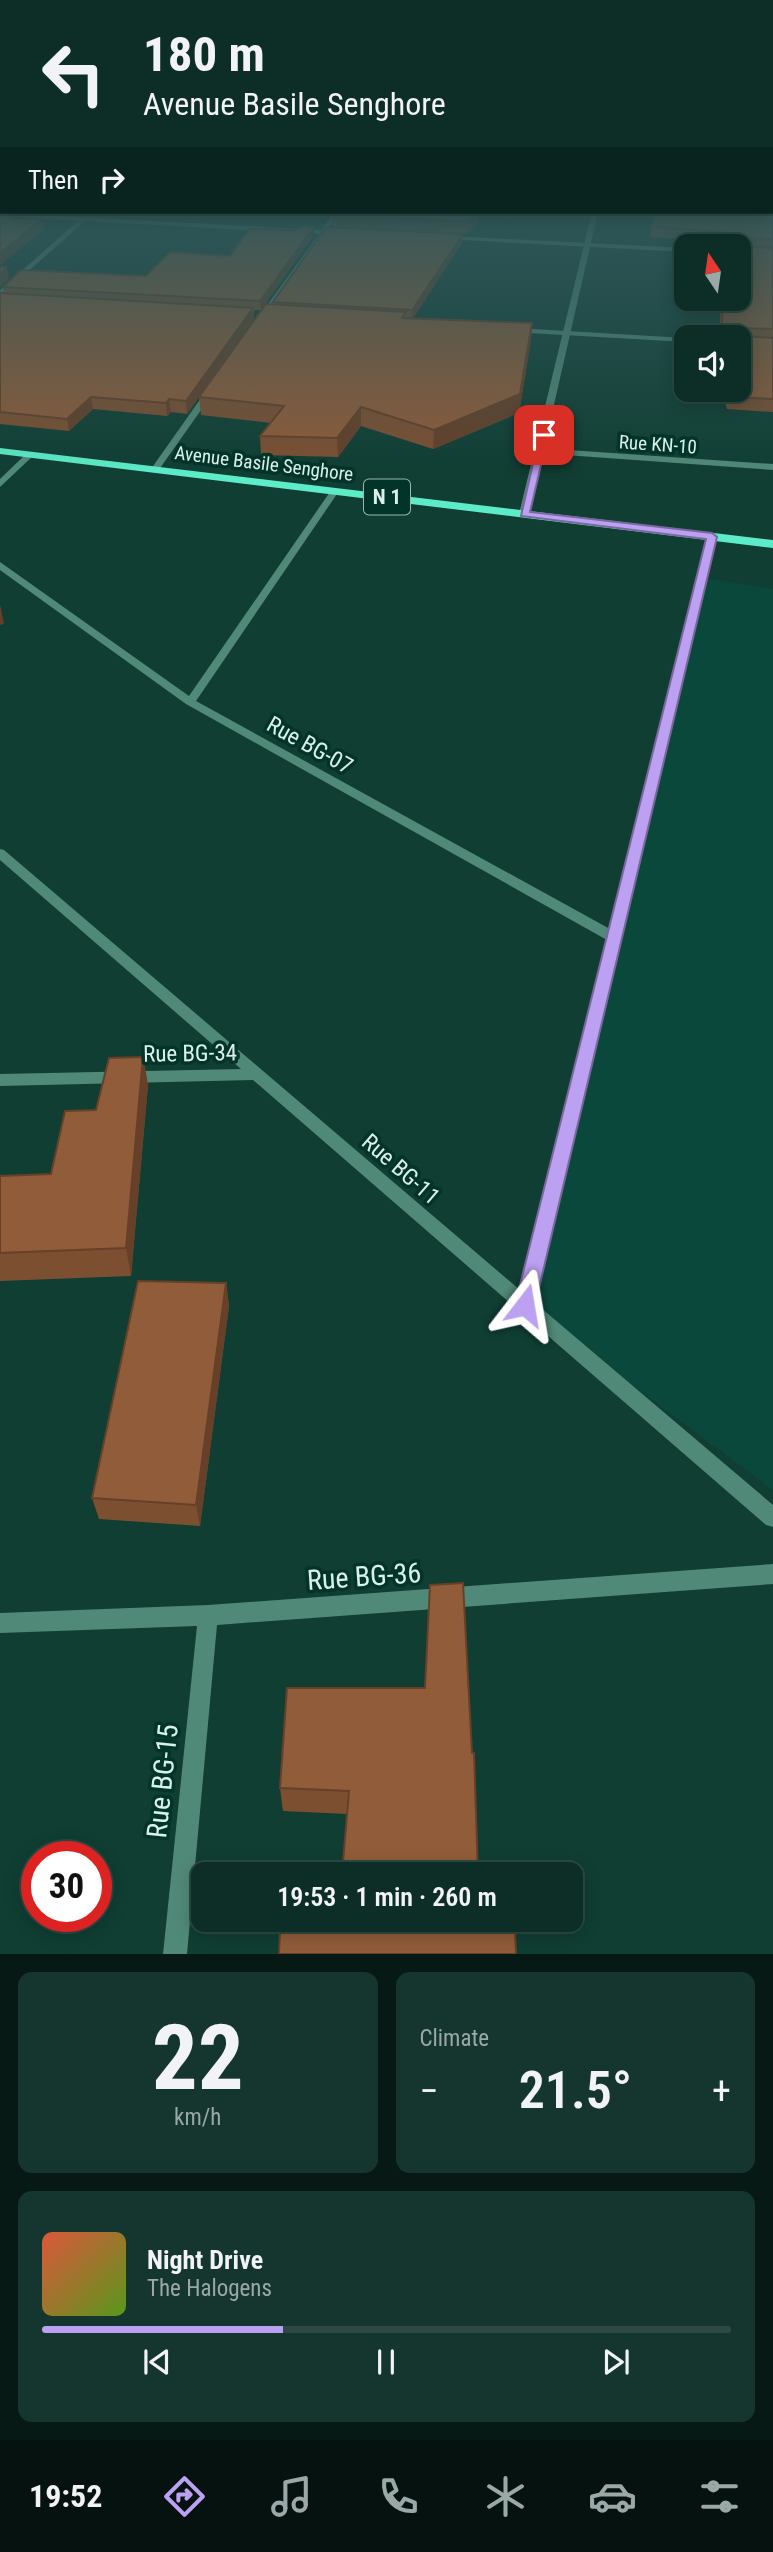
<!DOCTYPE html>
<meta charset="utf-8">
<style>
:root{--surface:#0c2e26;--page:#15362e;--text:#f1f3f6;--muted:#9aa8a7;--line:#2c4a43;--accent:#bca0f2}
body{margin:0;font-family:"Roboto Condensed",sans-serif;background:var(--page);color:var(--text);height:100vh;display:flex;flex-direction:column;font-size:26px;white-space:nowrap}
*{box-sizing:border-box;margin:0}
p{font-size:23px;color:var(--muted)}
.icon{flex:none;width:38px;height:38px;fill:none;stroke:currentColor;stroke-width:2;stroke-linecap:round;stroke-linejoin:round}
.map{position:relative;height:1954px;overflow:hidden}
.sheet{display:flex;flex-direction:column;gap:18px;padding:18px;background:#071915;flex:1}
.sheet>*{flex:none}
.top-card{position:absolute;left:0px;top:0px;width:774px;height:214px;box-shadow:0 4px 18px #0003,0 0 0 2px var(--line);background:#0c2e26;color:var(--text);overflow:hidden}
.needle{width:46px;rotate:347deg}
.fabs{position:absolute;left:674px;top:234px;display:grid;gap:14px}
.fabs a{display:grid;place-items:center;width:77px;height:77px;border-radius:14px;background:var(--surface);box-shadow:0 4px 18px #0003,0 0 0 2px var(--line);font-size:35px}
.speed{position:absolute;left:21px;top:1841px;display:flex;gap:14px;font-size:35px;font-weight:700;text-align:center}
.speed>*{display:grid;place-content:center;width:91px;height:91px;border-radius:50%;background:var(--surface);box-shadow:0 4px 18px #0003,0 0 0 2px var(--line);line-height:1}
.speed .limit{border:10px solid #d22;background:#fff;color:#111}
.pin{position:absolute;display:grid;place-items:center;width:60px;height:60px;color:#fff;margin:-30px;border-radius:14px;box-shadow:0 4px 10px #0006}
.me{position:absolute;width:77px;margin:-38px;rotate:14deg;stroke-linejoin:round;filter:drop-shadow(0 0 5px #0008)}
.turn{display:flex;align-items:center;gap:24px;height:147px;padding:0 28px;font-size:32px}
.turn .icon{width:91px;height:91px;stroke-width:2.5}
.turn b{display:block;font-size:49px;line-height:60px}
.then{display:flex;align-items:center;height:66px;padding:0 28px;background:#0003;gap:14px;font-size:26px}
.big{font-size:52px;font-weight:600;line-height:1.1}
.sheet .card{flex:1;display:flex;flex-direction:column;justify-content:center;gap:10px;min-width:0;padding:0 24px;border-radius:14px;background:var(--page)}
.sheet .dial{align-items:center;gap:0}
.dial b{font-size:91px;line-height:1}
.song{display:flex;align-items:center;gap:21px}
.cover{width:84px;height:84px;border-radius:10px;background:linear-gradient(135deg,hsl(10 70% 55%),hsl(90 70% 35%))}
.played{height:7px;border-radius:4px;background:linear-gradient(90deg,var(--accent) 35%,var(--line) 35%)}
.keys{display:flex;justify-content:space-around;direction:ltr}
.heat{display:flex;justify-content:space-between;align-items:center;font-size:38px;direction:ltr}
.sheet .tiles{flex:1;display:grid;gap:18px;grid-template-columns:1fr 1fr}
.card:last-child{grid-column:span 2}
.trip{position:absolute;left:191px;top:1862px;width:392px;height:70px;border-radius:14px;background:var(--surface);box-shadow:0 4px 18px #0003,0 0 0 2px var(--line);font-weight:600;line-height:70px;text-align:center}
.menu{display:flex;height:112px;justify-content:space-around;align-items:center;background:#05120f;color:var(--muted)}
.menu .icon{width:49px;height:49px}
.menu .on{color:var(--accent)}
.menu b{font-size:32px;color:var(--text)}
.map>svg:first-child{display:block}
.built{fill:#0b483c}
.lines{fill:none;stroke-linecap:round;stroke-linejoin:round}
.minor{fill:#518978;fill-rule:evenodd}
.tertiary{fill:#518978;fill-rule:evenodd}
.trunk{fill:#5cecc8;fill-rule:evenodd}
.wall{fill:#7d4f31}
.shaded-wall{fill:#664028}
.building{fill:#915c39;stroke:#664028;stroke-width:2}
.route{fill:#bca0f2;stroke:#7a689d;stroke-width:2}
.labels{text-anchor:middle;stroke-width:7;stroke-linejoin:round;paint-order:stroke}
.far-street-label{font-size:19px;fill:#daf1e9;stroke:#033429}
.shield{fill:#033429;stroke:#9ab8af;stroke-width:2}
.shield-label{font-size:21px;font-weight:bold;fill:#daf1e9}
.street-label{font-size:23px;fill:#daf1e9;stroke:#033429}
.near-street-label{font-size:28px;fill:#daf1e9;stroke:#033429}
</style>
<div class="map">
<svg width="773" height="1954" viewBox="0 0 773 1954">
<rect width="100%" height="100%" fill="#103e33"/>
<polygon class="built" points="702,578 773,589 773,1490 525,1305"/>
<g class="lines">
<g class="minor">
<polygon points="334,212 340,212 327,230 345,233 325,234 263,320 257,319 319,234 85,221 0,296 0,290 78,221 0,217 0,213 321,230"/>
<polygon points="446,236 686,248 686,252 444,239"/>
<polygon points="515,328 686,338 686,342 512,332"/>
<polygon points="206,391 213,393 158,471 152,471 151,469"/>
<polygon points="540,448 773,464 773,470 537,453 537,449"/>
<polygon points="28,452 35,454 0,487 0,479"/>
<polygon points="332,489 339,491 196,701 610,929 707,537 712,534 717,537 534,1302 773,1505 773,1527 766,1525 253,1080 0,1086 0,1074 241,1069 0,860 0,849 4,850 520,1290 607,940 186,704 0,570 0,562 189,696"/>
<polygon points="773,1564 773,1584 217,1625 187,1954 163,1954 197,1626 0,1633 0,1613 208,1605"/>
</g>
<polygon class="tertiary" points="592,212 598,212 529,514 524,517 519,514"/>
<polygon class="trunk" points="0,448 773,540 773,548 0,454"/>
</g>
<g class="wall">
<polygon points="773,201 773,412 727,409 722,390 738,390 738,338 720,338 720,299 738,299 738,247 720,247 720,242 650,237 651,227"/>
<polygon points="334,212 478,212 478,220 468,234 332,228 332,215"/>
<polygon points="314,227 314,235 261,310 254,310 254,319 187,414 171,412 167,416 93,409 69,431 0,424 0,293 4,293 3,287 146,276 230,256 296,230"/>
<polygon points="463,234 462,243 413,318 532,323 531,340 519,413 433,449 361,426 338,457 261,455 260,436 271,423 201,415 199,397 273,304 273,302"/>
<polygon points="143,1057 148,1085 131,1276 0,1281 0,1176 51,1174 96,1110"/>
<polygon points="226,1283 229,1306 200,1526 99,1519 92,1498"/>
<polygon points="472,1753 347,1814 283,1811 280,1788"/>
</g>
<g class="shaded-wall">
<polygon points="475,212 478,212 478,220 468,234 468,222"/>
<polygon points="42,219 44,229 0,265 0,253"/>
<polygon points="314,227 314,235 261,310 260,301"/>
<polygon points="463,234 462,243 412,320 412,310"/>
<polygon points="7,267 9,279 0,287 0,274"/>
<polygon points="253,308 254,319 187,414 186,401"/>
<polygon points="532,323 531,340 519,413 433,449 434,430"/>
<polygon points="91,397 93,409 69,431 67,419"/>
<polygon points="169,399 171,412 167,416 166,403"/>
<polygon points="361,407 361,426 338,457 337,438"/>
<polygon points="0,604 4,624 0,625"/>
<polygon points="143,1057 148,1085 131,1276 126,1248"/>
<polygon points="226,1283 229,1306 200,1526 196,1505"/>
</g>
<g class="building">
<polygon points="772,201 773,201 773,239 738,238 739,246 773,248 773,329 738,328 740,336 773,338 773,399 729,397 728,390 738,390 738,338 722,338 722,299 738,299 738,247 721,247 721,232 651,227 657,212 772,212"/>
<polygon points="0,209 2,209 2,217 42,219 0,253"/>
<polygon points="334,212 475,212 468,222 332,215"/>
<polygon points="303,226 314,227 260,301 3,287 21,270 146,276 170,252 230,256 250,229 296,230"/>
<polygon points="326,227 463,234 412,310 273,302"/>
<polygon points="0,267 7,267 0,274"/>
<polygon points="0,293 253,308 186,401 169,399 166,403 91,397 67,419 0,412"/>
<polygon points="266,304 406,312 402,318 532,323 520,394 434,430 361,407 337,438 260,436 284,406 199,397"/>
<polygon points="143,1057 126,1248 0,1253 0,1176 51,1174 65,1111 96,1110 109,1058"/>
<polygon points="138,1281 226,1283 196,1505 92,1498"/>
<polygon points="463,1583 472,1753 474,1753 478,1874 342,1874 349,1791 280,1788 287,1688 425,1688 430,1585"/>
<polygon points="339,1920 479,1920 480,1932 515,1932 516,1954 279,1954 280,1929 338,1931"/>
</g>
<linearGradient id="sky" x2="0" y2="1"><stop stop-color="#09221c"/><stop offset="0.42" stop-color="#31585b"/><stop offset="1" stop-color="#31585b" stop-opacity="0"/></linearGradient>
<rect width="773" height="475" fill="url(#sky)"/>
<polygon class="route" points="540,433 548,435 530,512 712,533 717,537 535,1305 532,1311 525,1314 518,1311 515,1305 706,539 521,516"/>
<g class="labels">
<g class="far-street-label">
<text transform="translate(658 444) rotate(4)" y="7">Rue KN-10</text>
<text transform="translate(264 463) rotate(7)" y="7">Avenue Basile Senghore</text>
</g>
<rect class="shield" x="364" y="479.5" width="46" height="35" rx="5"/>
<g class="shield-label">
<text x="387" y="504">N 1</text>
</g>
<g class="street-label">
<text transform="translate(310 745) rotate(29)" y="8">Rue BG-07</text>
<text transform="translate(190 1053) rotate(-1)" y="8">Rue BG-34</text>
<text transform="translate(401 1169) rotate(41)" y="8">Rue BG-11</text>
</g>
<g class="near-street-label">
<text transform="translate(364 1576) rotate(-4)" y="10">Rue BG-36</text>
<text transform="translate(162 1781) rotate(-84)" y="10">Rue BG-15</text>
</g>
</g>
</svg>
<div class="fabs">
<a><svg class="needle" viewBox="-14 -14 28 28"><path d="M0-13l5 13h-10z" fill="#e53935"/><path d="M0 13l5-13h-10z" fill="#9aa8a7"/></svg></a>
<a><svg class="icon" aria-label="sound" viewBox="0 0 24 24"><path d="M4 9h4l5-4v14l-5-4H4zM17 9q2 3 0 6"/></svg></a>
</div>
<div class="speed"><div class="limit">30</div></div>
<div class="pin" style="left:544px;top:435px;background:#d93025"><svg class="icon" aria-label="arrive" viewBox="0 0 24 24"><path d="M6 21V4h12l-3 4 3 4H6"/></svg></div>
<svg class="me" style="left:525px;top:1305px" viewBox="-20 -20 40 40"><path d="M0-17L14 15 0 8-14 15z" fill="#bca0f2" stroke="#fff" stroke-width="4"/></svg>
<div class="trip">19:53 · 1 min · 260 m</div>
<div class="top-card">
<div class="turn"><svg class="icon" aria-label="left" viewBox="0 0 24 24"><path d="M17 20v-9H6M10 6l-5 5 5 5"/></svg><div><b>180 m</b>Avenue Basile Senghore</div></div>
<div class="then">Then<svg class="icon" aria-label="right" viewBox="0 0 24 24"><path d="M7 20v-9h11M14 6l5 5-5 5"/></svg></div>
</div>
</div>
<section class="sheet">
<div class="tiles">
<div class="card dial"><b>22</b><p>km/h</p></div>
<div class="card"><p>Climate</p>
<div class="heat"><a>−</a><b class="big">21.5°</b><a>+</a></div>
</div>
<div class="card">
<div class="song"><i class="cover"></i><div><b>Night Drive</b><p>The Halogens</p></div></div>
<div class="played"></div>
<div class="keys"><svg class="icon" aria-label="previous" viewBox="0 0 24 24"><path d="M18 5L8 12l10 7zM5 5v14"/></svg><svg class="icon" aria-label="pause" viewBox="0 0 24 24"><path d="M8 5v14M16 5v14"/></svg><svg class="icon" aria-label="next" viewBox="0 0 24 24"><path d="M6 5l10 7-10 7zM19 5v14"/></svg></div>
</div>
</div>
</section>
<nav class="menu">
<b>19:52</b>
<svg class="icon on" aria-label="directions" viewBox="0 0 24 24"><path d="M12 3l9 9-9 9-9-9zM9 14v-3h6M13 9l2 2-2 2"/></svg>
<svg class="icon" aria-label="music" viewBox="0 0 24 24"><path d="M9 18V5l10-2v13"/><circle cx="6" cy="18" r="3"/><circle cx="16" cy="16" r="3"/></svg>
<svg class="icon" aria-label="phone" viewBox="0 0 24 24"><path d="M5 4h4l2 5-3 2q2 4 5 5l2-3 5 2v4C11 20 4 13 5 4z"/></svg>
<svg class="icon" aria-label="climate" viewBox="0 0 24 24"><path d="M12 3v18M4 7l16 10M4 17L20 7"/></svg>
<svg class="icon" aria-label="car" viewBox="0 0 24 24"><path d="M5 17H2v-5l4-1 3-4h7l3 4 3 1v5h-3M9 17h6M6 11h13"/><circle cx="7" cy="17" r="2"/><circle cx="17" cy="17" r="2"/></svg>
<svg class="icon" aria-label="filters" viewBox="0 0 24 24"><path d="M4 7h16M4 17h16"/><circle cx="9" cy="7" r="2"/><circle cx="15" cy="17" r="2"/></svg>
</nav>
